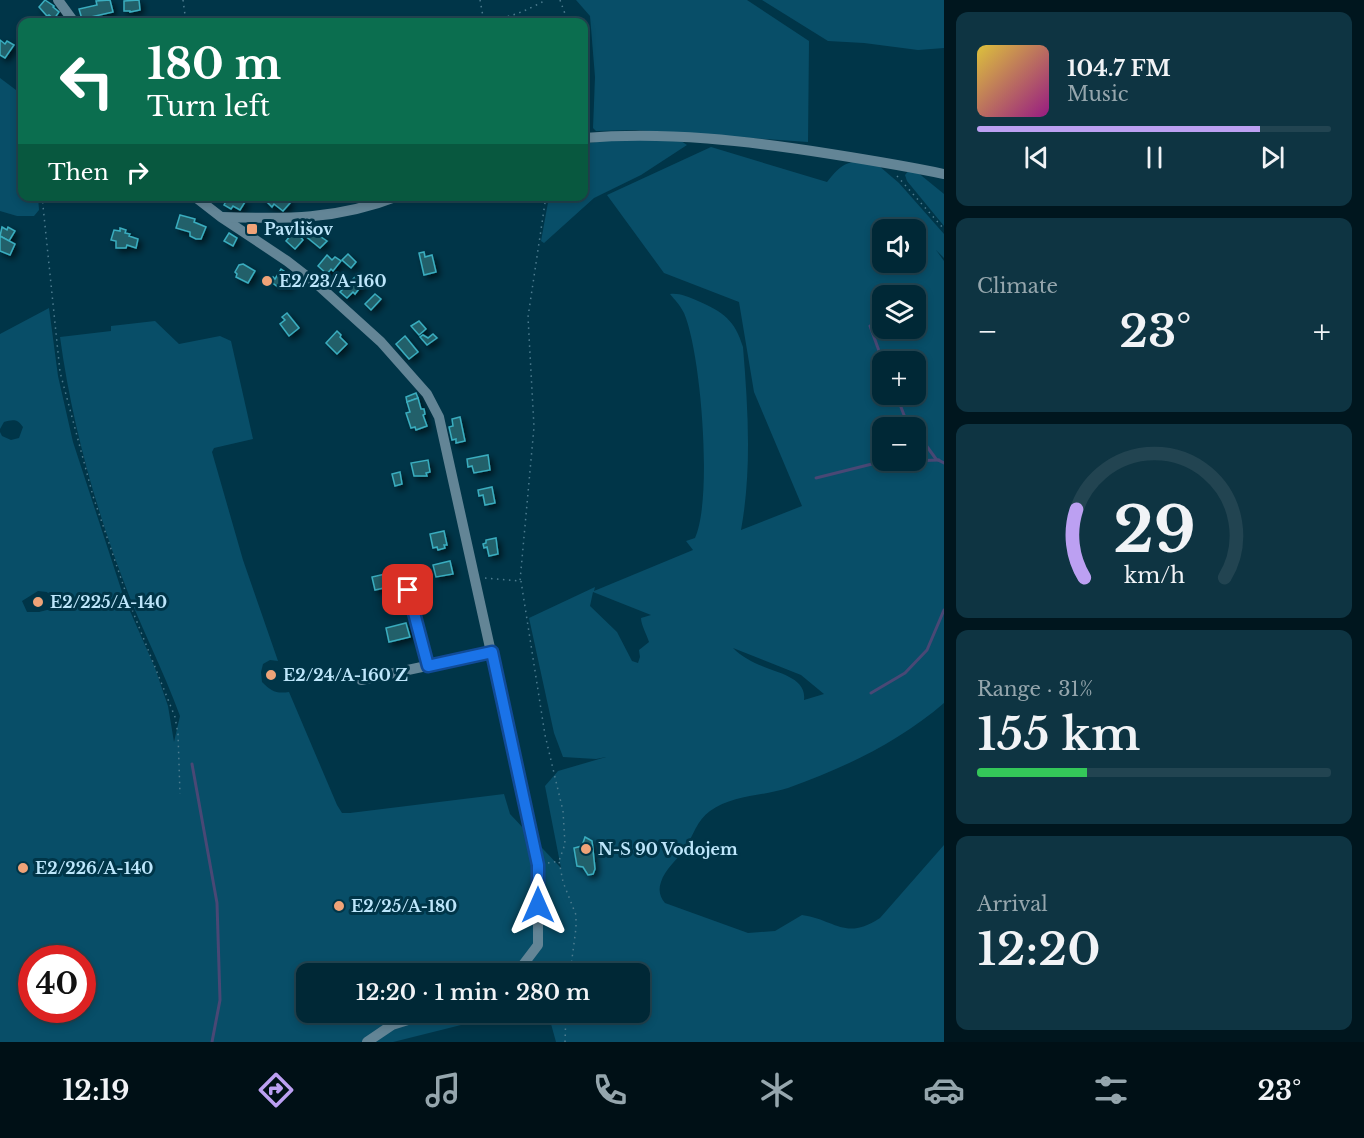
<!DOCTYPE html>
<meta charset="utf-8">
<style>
:root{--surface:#002836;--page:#0e3442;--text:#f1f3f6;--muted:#95a6ad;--line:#224451;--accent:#bca0f2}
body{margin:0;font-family:"Libre Baskerville",serif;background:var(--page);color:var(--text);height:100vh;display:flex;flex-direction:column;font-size:22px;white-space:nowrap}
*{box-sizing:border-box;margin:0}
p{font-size:20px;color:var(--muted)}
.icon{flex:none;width:33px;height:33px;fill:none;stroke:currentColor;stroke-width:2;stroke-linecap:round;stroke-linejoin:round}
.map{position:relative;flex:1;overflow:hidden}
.sheet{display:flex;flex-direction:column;gap:12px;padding:12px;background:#00161e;width:420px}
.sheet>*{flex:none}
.guide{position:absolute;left:18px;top:18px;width:570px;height:183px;border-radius:12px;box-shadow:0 3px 9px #0003,0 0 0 2px var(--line);background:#0b6e4f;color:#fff;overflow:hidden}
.tools{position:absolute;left:872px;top:219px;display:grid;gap:12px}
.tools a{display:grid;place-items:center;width:54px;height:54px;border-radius:12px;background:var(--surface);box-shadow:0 3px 9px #0003,0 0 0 2px var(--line);font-size:30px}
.speed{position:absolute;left:18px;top:945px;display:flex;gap:12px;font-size:30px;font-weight:700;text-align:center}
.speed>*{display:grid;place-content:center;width:78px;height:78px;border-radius:50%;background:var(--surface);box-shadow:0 3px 9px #0003,0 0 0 2px var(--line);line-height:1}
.speed .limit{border:9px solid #d22;background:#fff;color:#111}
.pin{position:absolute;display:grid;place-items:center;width:51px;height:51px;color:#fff;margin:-26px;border-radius:12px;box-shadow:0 3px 9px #0006}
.me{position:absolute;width:66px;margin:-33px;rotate:0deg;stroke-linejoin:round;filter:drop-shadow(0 0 4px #0008)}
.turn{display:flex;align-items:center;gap:21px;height:126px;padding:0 30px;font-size:27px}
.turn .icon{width:78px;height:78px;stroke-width:2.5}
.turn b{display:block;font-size:42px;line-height:51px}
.then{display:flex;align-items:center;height:57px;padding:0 30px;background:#0003;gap:12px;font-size:22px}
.big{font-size:45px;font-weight:600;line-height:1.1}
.sheet .tile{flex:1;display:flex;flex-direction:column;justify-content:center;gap:9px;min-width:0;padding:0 21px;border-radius:12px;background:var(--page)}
.sheet .dial{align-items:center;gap:0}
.dial svg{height:156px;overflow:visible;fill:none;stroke:var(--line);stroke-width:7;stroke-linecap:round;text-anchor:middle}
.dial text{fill:var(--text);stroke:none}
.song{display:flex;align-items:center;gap:18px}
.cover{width:72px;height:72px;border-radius:9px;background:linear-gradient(135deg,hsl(50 70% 55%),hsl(310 70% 35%))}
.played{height:6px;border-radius:3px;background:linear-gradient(90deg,var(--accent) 80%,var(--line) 80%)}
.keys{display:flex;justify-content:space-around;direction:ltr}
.heat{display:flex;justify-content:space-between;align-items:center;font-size:33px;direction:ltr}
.charge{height:9px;border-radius:4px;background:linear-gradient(90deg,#34c759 31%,var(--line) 0)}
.trip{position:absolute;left:296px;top:963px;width:354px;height:60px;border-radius:12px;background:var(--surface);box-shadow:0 3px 9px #0003,0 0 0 2px var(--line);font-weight:600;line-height:60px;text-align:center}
.menu{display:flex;height:96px;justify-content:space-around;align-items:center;background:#001016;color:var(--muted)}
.menu .icon{width:42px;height:42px}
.menu .on{color:var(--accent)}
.menu b{font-size:27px;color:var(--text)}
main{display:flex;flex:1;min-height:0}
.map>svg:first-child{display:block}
.green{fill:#084e68;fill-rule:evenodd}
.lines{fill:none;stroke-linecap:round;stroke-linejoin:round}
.stream{stroke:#494875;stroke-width:3}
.building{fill:#22616b;stroke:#3aadbf;stroke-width:1.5;filter:url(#shadow)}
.path{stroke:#4d7d90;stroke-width:1.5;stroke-dasharray:1.5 4.5;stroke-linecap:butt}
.minor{stroke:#638596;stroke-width:10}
.route-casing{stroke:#114b97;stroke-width:15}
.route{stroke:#1a73e8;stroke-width:10}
.poi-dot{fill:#efa378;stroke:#003548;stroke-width:2}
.labels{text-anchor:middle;stroke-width:6;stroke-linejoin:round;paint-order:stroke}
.poi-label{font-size:16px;font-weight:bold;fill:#bde6fb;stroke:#003548;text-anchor:start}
</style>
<main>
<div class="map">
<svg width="944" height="1042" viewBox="0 0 944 1042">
<defs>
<filter id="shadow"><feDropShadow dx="3.5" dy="3.5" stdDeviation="3" flood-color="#0009"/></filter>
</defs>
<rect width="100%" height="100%" fill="#003548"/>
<g class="green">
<polygon points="576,0 747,0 809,41 808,142 635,130 596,131 593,128 595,77 590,16"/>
<polygon points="762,0 944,0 944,48 918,50 864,43 828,41"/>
<polygon points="0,78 16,90 22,117 22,196 38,197 39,210 34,216 17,216 0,211"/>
<polygon points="621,138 681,141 687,145 641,175 594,198 544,243 541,241 549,197 584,196 584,144"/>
<path d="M711,147l116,35c15,-19 20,-21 45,-22l27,23 45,51v24l-8,-8 8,11v442c-45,39 -100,65 -156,85 -25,8 -56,7 -78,23 -13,9 -17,25 -25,38 -8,11 -20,20 -24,33 -3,8 -1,15 4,21l83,30 27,-2 27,-16c34,5 43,26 78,3l64,-73v197h-388l-8,-29 91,-1v-38h-244l-1,-5v4l-88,1v38l195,1 -12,5 -96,24h-393v-610l2,4 9,4 8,-2 4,-11c-5,-8 -10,-8 -19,-5l-4,7v-95l49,-26 9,68 15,66 50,153 32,73 13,38 6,36 6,-26c-17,-47 -41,-92 -58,-139 -29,-77 -51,-159 -62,-240l51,-6v-5l44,-5 24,23 41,-8 11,5 22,98 -39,9 -2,4 31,108 35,101 -8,-1 -7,4 -2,8 1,10c9,9 14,12 27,10l48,113 5,8h8l154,-19 6,20 51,54 -16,-82 13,-15 48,-14 -10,2 -33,-2 -9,-24 -25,-115 66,-31 -1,4 99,-41 -7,-9 9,-3c18,-39 6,-186 -11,-225 -4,-8 -9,-13 -14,-19 10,-1 18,3 28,7 25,11 37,19 45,46 5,61 9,123 -2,183l61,-24 -48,-114 -15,-90 -75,-29 -57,-78zM914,229l1,33h-33v-32zM882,296h33v32h-33zM882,362h33v32h-33zM882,428h33v32h-33zM38,591l9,1 5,6 -1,11 -12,3h-12l-5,-11zM593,592l58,23 -10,3c0,7 6,17 8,24l-10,8 1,7 -2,6 -6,-2 -15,-29 -27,-26zM733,648l68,27 23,19 -20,6c3,-22 -26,-27 -42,-34 -10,-4 -21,-10 -29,-18zM32,958h50v52h-50z"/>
<polygon points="909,170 917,172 944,194 944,226 907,181 905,175"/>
</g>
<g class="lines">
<g class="stream">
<polyline points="870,326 883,362"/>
<polyline points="896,394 904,415 913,428"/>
<polyline points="915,430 936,459 944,463"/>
<polyline points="816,478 880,462 939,460"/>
<polyline points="871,693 905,673 927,650 944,610"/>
<polyline points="192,764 217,903 220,1000 212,1042"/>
</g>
</g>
<g class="building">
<polygon points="45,0 54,6 53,7 59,12 54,19 49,15 47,16 39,7"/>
<polygon points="110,0 113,12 82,19 79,9 97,5 96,1"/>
<polygon points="139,0 140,10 130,12 130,11 124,11 124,1"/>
<polygon points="0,40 5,44 7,41 14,45 5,58 0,55"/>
<polygon points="229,196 234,196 245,202 240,210 233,206 231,209 224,205"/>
<polygon points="265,196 287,196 286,200 290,203 283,211 274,204 272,207 263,198"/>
<polygon points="180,215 195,219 194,222 206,227 201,239 196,239 190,236 190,232 176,228"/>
<polygon points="2,227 7,230 8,227 15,231 9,241 0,236"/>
<polygon points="120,228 126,230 125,233 130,234 129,236 138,239 136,248 127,245 126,248 116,248 116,241 111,240 114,230 120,231"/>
<polygon points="309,229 327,241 320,248 304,235"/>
<polygon points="295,230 303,240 295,249 286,241"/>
<polygon points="229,233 237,238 233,246 224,241"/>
<polygon points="0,236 15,244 10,255 0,251"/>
<polygon points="424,252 425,257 432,255 436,272 424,275 419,253"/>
<polygon points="348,254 356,262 351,268 342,260"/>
<polygon points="327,255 332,260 335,257 341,261 333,271 331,269 327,274 318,266"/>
<polygon points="243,264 255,271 248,283 236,277 237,274 235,272 239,265"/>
<polygon points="281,269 294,278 287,288 281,284 278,287 270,281 273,277 275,279"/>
<polygon points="358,274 365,281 355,294 353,292 347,298 340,292"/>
<polygon points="375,294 381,299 371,310 365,304"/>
<polygon points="287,313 299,328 289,336 280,324 285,320 282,317"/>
<polygon points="419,321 426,329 419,335 411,326"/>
<polygon points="337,331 341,335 340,337 347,344 337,354 326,343"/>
<polygon points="433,334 437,338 427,345 420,337 423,335 428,338"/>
<polygon points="405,336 418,352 409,359 396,344"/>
<polygon points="416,393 418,398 407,402 406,397"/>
<polygon points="418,398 421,409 424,409 425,414 423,415 427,426 416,430 415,427 411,428 406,413 410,412 407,402"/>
<polygon points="460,417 465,441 456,443 456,439 452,440 449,427 453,426 452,419"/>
<polygon points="488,455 490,470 474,473 472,466 468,467 467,459"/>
<polygon points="428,460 430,472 426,473 427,476 414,476 411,463"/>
<polygon points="400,472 402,484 395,486 392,474"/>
<polygon points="492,487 495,503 485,505 483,495 479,496 478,490"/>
<polygon points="444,531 447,545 444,545 445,548 438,550 437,547 433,548 430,534"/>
<polygon points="496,538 498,554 489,556 487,547 484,548 483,544 486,543 486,540"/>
<polygon points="450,561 453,574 436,577 433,565"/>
<polygon points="403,566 405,576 396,578 397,585 375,590 372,577 394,572 393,568"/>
<polygon points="406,623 410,637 389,642 386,628"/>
<polygon points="585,837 592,841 595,869 593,874 588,875 583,867 577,866 574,848 582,846"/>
</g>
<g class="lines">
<g class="path">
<polyline points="183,0 186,22"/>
<polyline points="480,0 484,22"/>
<polyline points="560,0 568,22"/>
<path d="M484,18c20,4 45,-9 62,-18"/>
<polyline points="20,85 22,95"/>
<polyline points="897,176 944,229"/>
<polyline points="42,196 60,372 93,496 129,602 175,717 178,734 180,794"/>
<polyline points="298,196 303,206"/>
<polyline points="485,578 520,581 534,427 528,317 546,196"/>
<polyline points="521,581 545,735 563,811 565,844 559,861"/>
<polyline points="548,863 559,861 563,882 576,915 576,928 570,974"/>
<polyline points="565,1042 566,1012"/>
</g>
<g class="minor">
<polyline points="58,0 74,22"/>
<path d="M584,138c82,-7 165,3 247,16 38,6 75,12 113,20"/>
<polyline points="194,196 221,217 287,261 318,285 381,342 427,394 439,417 538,865 538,945 516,974"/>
<path d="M222,217c64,2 115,3 176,-21"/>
<polyline points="408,590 428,666"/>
<polyline points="361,680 492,652"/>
<polyline points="367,1042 392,1025 434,1012"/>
</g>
</g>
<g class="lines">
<defs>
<polyline id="route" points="408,590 428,666 492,652 538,865 538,905"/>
</defs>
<use href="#route" class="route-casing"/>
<use href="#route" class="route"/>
</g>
<g class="poi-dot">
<rect x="246" y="223" width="12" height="12" rx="3"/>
<circle cx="267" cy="281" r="6"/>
<circle cx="38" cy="602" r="6"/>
<circle cx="271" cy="675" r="6"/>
<circle cx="586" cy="849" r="6"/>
<circle cx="23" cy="868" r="6"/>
<circle cx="339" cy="906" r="6"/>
</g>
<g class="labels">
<g class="poi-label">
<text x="264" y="235">Pavlišov</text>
<text x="279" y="287">E2/23/A-160</text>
<text x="50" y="608">E2/225/A-140</text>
<text x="283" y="681">E2/24/A-160 Z</text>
<text x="598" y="855">N-S 90 Vodojem</text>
<text x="35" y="874">E2/226/A-140</text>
<text x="351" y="912">E2/25/A-180</text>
</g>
</g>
</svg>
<div class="tools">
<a><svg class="icon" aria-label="sound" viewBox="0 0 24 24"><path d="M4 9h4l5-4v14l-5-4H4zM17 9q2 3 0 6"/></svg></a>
<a><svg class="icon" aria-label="layers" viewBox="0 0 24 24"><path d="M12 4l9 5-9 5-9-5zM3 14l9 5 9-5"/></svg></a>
<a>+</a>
<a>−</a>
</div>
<div class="speed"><div class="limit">40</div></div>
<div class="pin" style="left:408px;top:590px;background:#d93025"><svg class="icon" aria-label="arrive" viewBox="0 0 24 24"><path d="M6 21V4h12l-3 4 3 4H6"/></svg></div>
<svg class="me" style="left:538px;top:905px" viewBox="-20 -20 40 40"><path d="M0-17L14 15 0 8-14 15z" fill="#1a73e8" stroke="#fff" stroke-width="4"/></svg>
<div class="trip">12:20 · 1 min · 280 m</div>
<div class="guide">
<div class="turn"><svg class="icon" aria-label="left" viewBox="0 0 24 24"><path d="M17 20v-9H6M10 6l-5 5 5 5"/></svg><div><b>180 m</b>Turn left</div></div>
<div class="then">Then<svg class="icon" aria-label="right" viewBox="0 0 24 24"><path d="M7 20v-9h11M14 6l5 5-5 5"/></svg></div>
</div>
</div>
<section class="sheet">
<div class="tile">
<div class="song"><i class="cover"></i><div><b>104.7 FM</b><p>Music</p></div></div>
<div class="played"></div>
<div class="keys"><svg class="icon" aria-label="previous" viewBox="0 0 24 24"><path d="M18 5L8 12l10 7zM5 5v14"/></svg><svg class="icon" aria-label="pause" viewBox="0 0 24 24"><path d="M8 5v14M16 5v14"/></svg><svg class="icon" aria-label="next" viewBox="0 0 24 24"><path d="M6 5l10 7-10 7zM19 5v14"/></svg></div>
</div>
<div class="tile"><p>Climate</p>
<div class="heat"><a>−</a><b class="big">23°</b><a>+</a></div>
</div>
<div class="tile dial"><svg viewBox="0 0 100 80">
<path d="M14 69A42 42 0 1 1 86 69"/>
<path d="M14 69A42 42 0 0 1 10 34" stroke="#bca0f2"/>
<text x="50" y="56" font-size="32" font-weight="700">29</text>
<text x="50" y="72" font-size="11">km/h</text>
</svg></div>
<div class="tile"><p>Range · 31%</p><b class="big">155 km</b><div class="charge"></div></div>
<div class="tile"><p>Arrival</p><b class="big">12:20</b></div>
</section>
</main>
<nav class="menu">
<b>12:19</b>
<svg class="icon on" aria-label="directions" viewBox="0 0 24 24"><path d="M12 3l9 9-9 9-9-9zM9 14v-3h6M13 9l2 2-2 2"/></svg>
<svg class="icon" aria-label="music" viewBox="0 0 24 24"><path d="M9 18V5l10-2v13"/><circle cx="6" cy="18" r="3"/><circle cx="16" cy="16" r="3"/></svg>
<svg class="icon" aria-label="phone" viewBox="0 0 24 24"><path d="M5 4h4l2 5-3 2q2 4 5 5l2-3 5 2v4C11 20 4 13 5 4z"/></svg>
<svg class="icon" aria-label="climate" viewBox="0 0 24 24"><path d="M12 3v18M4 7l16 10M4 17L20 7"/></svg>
<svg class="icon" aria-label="car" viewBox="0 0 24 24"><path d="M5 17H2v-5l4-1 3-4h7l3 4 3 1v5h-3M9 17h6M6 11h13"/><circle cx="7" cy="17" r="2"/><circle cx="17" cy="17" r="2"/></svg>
<svg class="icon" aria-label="filters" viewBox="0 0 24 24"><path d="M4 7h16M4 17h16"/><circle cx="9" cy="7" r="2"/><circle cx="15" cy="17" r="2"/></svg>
<b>23°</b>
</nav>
